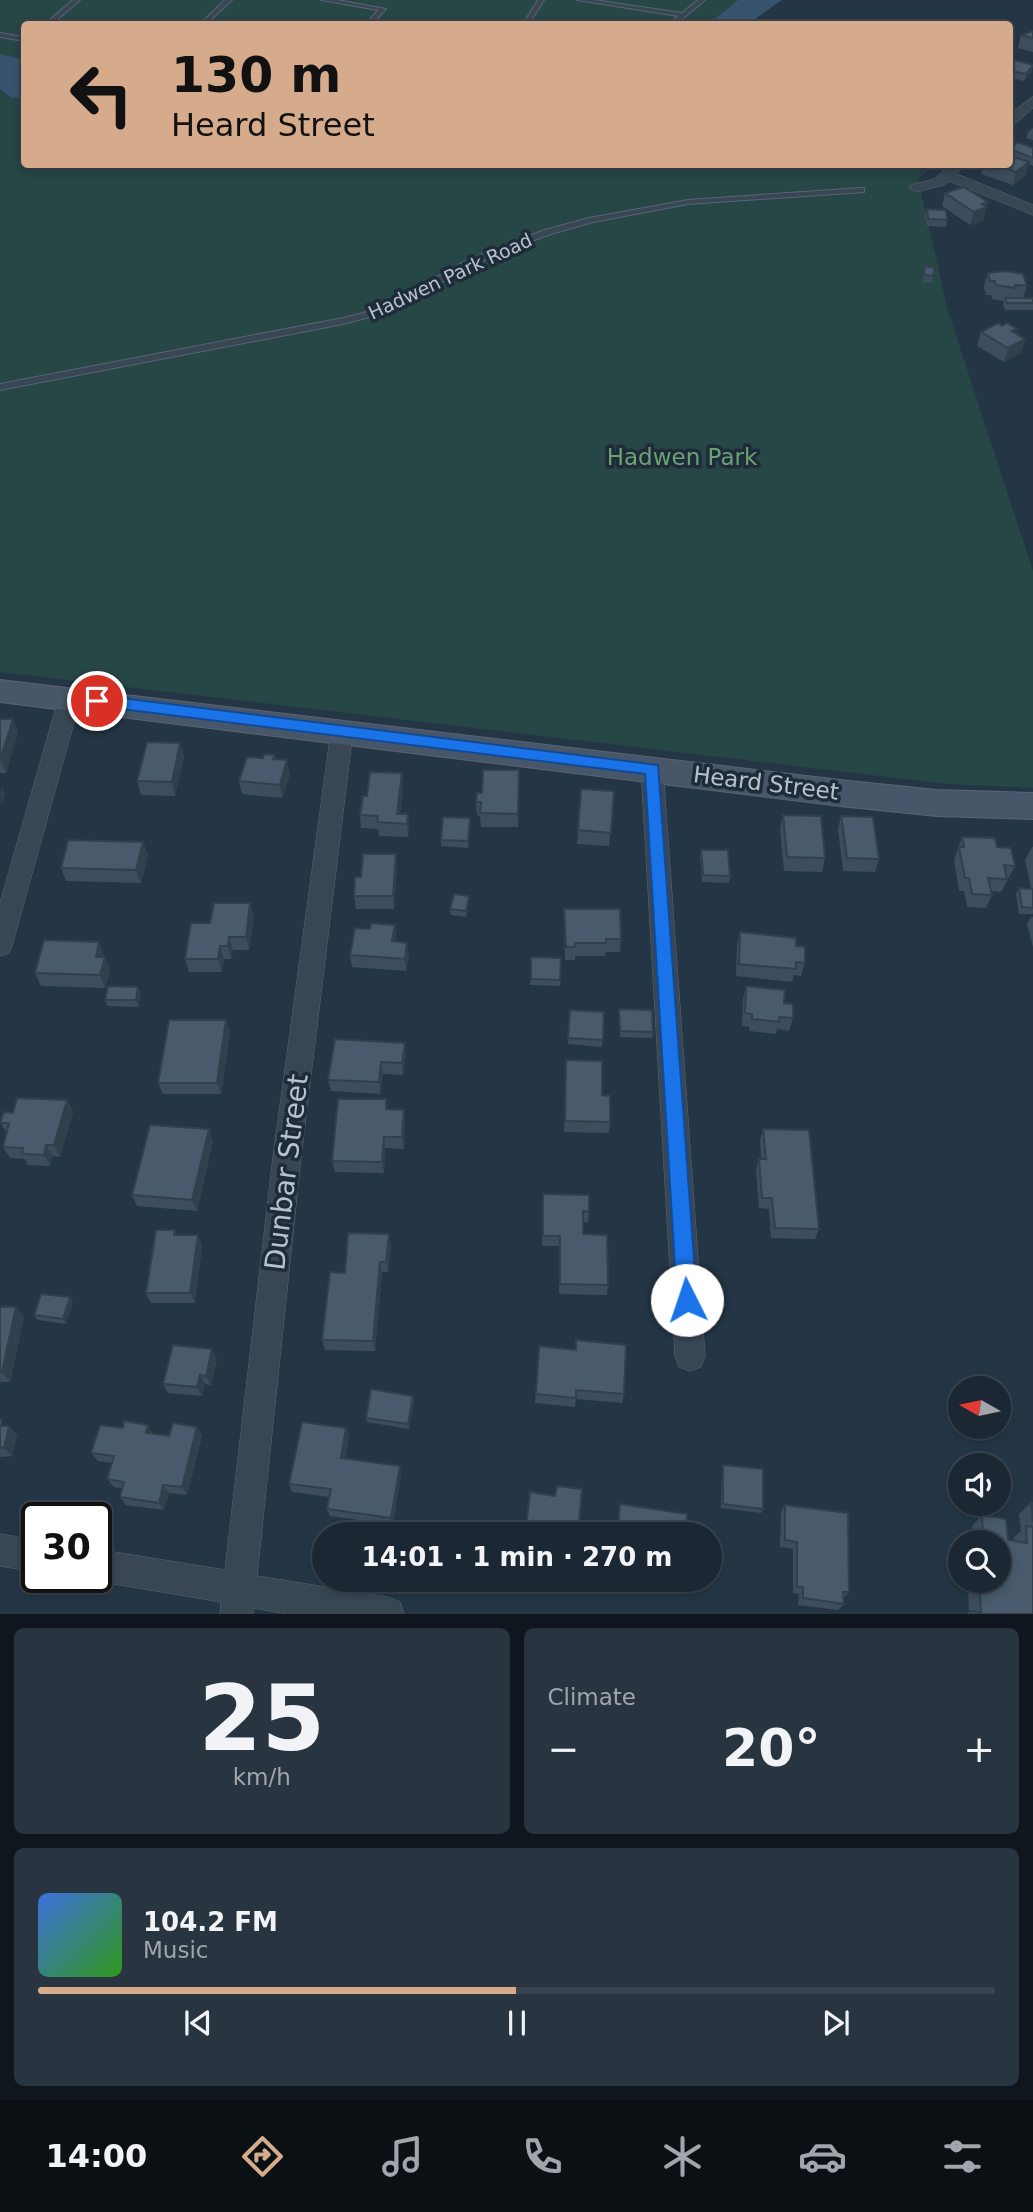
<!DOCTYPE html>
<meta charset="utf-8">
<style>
:root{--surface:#1b2834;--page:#283440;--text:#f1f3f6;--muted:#a0a6ac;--line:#39444f;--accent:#d6ab8b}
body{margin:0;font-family:"DejaVu Sans",sans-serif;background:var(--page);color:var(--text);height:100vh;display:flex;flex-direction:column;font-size:26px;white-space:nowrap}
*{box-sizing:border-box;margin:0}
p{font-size:23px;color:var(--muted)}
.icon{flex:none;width:38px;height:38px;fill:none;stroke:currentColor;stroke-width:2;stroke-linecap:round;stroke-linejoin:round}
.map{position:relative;height:1614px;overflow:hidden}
.drawer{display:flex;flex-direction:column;gap:14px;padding:14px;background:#0f161d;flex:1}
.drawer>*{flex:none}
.hud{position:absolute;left:21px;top:21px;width:992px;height:147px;border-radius:7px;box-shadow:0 4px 10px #0003,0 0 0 2px var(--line);background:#d6ab8b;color:#111;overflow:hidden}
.needle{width:46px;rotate:279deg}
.controls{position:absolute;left:948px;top:1376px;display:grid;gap:14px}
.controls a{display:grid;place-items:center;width:63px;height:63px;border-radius:50%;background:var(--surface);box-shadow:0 4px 10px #0003,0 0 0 2px var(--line);font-size:35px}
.speed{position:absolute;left:21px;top:1502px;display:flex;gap:14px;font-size:35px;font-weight:700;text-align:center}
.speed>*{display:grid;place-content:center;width:91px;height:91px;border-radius:50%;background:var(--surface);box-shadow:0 4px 10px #0003,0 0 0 2px var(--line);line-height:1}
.speed .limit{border:4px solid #111;border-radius:10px;background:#fff;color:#111}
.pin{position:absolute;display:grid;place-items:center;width:60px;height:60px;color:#fff;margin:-30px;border:4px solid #fff;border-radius:50%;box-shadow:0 2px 7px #0007}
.me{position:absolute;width:77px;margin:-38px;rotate:356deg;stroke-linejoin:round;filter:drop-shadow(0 0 5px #0008)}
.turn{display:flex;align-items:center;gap:24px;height:147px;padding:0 35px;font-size:32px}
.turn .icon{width:91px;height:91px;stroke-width:2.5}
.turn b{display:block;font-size:49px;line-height:60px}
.big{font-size:52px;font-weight:700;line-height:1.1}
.drawer .widget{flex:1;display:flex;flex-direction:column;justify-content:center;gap:10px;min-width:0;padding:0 24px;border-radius:10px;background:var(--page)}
.drawer .dial{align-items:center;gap:0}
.dial b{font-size:91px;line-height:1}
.song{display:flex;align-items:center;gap:21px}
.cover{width:84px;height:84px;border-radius:10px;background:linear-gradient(135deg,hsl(220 70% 55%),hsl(110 70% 35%))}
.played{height:7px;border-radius:4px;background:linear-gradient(90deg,var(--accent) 50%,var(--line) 50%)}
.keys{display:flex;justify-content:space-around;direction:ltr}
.heat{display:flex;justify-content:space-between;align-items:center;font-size:38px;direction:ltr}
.drawer .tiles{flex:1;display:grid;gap:14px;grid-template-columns:1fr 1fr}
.widget:last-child{grid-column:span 2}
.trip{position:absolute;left:312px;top:1522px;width:410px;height:70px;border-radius:35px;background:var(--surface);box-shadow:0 4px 10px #0003,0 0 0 2px var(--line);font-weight:700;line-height:70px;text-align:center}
.tabs{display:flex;height:112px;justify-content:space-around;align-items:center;background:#0b1015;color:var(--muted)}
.tabs .icon{width:49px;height:49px}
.tabs .selected{color:var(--accent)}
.tabs b{font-size:32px;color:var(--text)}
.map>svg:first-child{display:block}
.green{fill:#274646}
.water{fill:#37536e}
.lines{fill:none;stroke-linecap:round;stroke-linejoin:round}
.lane-casing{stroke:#586572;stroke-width:2}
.street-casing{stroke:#586572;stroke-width:1}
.secondary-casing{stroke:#586572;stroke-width:2}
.lane{fill:#394755;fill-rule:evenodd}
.street{fill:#394755;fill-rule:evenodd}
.secondary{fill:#475668;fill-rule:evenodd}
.wall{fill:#3e4d5d}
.shaded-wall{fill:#323f4c}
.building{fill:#485a6c;stroke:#323f4c;stroke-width:2}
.route{fill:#1a73e8;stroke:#114b97;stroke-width:2}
.labels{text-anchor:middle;stroke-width:7;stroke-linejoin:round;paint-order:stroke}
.far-street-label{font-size:19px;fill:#b7c2ce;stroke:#1e2c3a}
.park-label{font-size:23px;fill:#6ca173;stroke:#1e2c3a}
.street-label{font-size:23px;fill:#b7c2ce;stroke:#1e2c3a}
.near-street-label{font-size:28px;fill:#b7c2ce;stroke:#1e2c3a}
</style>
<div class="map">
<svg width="1033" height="1614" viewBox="0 0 1033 1614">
<rect width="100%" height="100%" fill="#243646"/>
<polygon class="green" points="0,0 745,0 714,24 24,24 24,164 934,165 918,179 948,311 1033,571 1033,788 947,784 0,672"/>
<g class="water">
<polygon points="738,0 782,0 748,24 709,24"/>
<polygon points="0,54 24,60 24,97 12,98 0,89"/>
</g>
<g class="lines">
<defs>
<g id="lane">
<polygon points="73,0 80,0 52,24 45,24"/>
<polygon points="225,0 232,0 206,24 200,24"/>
<polygon points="321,0 337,0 386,9 372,24 366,24 378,10"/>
<polygon points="538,0 544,0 529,24 523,24"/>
<polygon points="577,0 594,0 682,13 698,0 705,0 676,24 669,24 678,16"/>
<polygon points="0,33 24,37 24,41 0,37"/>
<polygon points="861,188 864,188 864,192 688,204 593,222 551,234 505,251 470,266 385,313 343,324 0,390 0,384 343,318 379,309 464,262 499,247 545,230 589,218 688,200"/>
</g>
<g id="street">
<polygon points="1033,97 1033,108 1015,124 1010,125 1010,114"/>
<polygon points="951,164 964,164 957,174 1033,205 1033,215 949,181 944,185 916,192 909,188 911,185 934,179"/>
<polygon points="70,689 78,691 81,697 12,946 9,953 0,956 0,903 59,697 62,691"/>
<polygon points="342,723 350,725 353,731 301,1157 257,1576 388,1597 400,1602 404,1614 287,1614 253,1608 253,1614 220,1614 221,1602 96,1581 85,1577 96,1577 96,1549 225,1570 273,1157 331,731 334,725"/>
<polygon points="652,761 660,763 663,769 705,1356 701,1367 690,1371 679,1367 675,1356 641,769 644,763"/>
<polygon points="0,1534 37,1540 37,1572 0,1566"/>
</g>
<polygon id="secondary" points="0,680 849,781 937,790 1033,793 1033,819 937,816 849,807 0,702"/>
</defs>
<use href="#lane" class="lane-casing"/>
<use href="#street" class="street-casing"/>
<use href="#secondary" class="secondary-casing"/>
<use href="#lane" class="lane"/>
<use href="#street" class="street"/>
<use href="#secondary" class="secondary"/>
</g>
<g class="wall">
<polygon points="1033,31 1033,52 1018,48 1021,35"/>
<polygon points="1010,63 1033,65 1031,72 1024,81 1010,78"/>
<polygon points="1033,128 1033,140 1026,138 1028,132"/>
<polygon points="1010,148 1033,148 1033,166 1028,164 1025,176 1013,185 981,174 984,164 1010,164"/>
<polygon points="945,193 986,207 983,221 970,225 942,206"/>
<polygon points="927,209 947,220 946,227 927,226 925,216"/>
<polygon points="925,266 935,268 932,283 922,282"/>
<polygon points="988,273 1027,286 1023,298 1033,298 1033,310 1005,310 1003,305 1004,301 992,299 991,295 986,295 984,286"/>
<polygon points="981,332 1016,334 1025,339 1021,353 1004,362 977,346"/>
<polygon points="0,719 13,719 18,732 6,773 0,773"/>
<polygon points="180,743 184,757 175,796 141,795 137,781"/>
<polygon points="275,755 276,759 290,774 282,798 242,794 239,781 263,758"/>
<polygon points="519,770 518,827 481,827 480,816 477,815 476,802 482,793"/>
<polygon points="403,787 400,814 408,814 409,828 408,837 379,836 378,829 361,828 360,815 367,796"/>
<polygon points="581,789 614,791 609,846 577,844"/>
<polygon points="783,815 825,858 822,872 784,871 780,828"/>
<polygon points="841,816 879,859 875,872 843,871 838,829"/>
<polygon points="470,818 468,848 441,846 441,840"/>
<polygon points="962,837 997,847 1015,866 1001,892 991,891 992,895 986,908 967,907 964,891 959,891 954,860"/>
<polygon points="143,842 148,855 141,883 66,881 61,868"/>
<polygon points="1032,847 1033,847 1033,914 1019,914 1016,894 1019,888 1031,888 1025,860"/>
<polygon points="701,850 730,876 729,883 702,882 700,856"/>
<polygon points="396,854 397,867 394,909 356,909 354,896 361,877"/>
<polygon points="469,902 466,917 451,915 450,909"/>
<polygon points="564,909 621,939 620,952 606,952 605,956 575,956 575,960 565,960"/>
<polygon points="254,916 249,950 233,950 231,959 224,959 222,972 189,972 185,959 210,923"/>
<polygon points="1031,917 1033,917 1033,947 1027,924"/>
<polygon points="395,925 396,941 409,955 406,971 352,967 350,955 370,929"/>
<polygon points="740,932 796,946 805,963 801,976 794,975 792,982 736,976 737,945"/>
<polygon points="104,954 104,957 110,970 105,988 41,986 35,973"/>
<polygon points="531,957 561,958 560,986 530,985"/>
<polygon points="746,986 784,1003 793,1018 789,1031 777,1029 776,1034 749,1031 749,1027 742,1026 743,998"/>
<polygon points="141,993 138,1007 108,1006 105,1000"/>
<polygon points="619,1009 653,1032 652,1038 620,1037"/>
<polygon points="570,1010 604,1012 602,1047 568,1044"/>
<polygon points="226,1020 230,1032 221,1094 163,1094 158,1083"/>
<polygon points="335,1039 406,1055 403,1075 383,1074 380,1094 331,1091 328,1080"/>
<polygon points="565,1072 602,1095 610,1122 609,1133 564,1132"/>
<polygon points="67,1100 73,1112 60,1157 53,1156 50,1166 28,1165 25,1159 10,1158 3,1147 7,1133 0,1123 13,1113"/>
<polygon points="388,1109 405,1121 404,1149 385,1148 384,1173 335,1172 332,1161"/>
<polygon points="763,1129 819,1229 815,1239 771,1238 769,1209 759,1208 756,1170 759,1159 761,1159 760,1140"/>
<polygon points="213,1141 197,1211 137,1206 132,1195"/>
<polygon points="543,1194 589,1212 588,1222 583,1222 583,1234 608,1285 607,1295 559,1294 559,1246 542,1246"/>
<polygon points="175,1230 177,1235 198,1235 202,1246 195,1303 151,1303 146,1293"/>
<polygon points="391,1245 388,1272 382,1272 375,1351 325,1350 322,1340 345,1273"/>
<polygon points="73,1302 66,1324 38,1320 34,1315"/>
<polygon points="0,1307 16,1307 24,1317 10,1382 0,1382"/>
<polygon points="539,1346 624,1394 622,1403 576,1399 575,1407 535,1403"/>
<polygon points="217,1359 211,1385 205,1384 202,1396 168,1393 163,1384"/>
<polygon points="413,1396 414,1401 409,1429 367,1422 366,1418"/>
<polygon points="0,1418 2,1421 1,1426 9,1426 17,1435 12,1456 0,1457"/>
<polygon points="197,1427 202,1436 187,1495 169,1493 164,1510 126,1505 120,1497 122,1488 114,1487 107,1479 112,1463 98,1461 91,1453 153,1434 169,1436"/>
<polygon points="346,1428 349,1436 345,1459 401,1475 393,1525 330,1516 327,1509 329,1497 292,1492 289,1484"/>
<polygon points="723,1465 763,1509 761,1513 721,1508 722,1469"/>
<polygon points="1031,1503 1033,1503 1033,1614 967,1614 969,1612 968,1580 999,1580 999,1542 971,1542 972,1541 972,1526 982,1515 1008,1540 1014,1541 1014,1537 1021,1531 1019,1514"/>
<polygon points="785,1505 849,1592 843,1599 844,1604 838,1610 798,1605 799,1594 793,1593 793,1549 780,1547 781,1512"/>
<polygon points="657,1580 682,1580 680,1584"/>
</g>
<g class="shaded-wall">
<polygon points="1033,65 1031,72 1024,81 1026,74"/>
<polygon points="1029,162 1025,176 1013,185 1016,172"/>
<polygon points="988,202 983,221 970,225 974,212 982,204"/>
<polygon points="1025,339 1021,353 1004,362 1008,348"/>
<polygon points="13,719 18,732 6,773 0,760"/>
<polygon points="180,743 184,757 175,796 172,782"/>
<polygon points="287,760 290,774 282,798 280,785"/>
<polygon points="402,773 403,787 399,823 397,814"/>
<polygon points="2,787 5,794 1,806 0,793"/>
<polygon points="408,814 409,828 408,837 407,824"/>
<polygon points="143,842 148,855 141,883 136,870"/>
<polygon points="396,854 397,867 394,909 393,896"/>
<polygon points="469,896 469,902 466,917 466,911"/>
<polygon points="250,903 254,916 249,950 246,937"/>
<polygon points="395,925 396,938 394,954 392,941"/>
<polygon points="229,937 233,950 231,959 228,946"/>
<polygon points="99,942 104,954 101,970 96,957"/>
<polygon points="407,943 409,955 406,971 405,959"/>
<polygon points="220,946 224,959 222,972 218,959"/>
<polygon points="105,957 110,970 105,988 100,975"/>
<polygon points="138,987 141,993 138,1007 136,1000"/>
<polygon points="226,1020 230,1032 221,1094 217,1083"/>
<polygon points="405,1043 406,1055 403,1075 402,1063"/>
<polygon points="381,1062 383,1074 380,1094 379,1082"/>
<polygon points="67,1100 73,1112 60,1157 54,1145"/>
<polygon points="404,1110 405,1121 404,1149 402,1137"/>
<polygon points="209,1129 213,1141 197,1211 192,1200"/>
<polygon points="384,1137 385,1148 384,1173 382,1162"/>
<polygon points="46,1145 53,1156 50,1166 44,1155"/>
<polygon points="389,1234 391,1245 388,1272 386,1262"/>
<polygon points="198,1235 202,1246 195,1303 190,1293"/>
<polygon points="380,1262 382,1272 375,1351 373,1341"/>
<polygon points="70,1297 73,1302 66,1324 63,1319"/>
<polygon points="16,1307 24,1317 10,1382 2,1372"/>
<polygon points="212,1349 217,1359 211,1385 206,1376"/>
<polygon points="200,1375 205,1384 202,1396 197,1387"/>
<polygon points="413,1396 414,1401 409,1429 408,1424"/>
<polygon points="148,1425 153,1433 146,1433"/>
<polygon points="9,1426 17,1435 12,1456 4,1448"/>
<polygon points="197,1427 202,1436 187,1495 182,1487"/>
<polygon points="346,1428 349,1436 344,1466 341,1458"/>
<polygon points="400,1466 401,1475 393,1525 391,1518"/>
<polygon points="163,1485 169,1493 164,1510 159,1503"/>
</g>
<g class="building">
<polygon points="1033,31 1033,38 1021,35"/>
<polygon points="1014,60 1033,65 1026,74 1010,71 1010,63"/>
<polygon points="1017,142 1033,148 1033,158 1010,149"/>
<polygon points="1010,156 1029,162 1016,172 996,164 1010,164"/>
<polygon points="964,187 988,202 982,204 987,207 974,212 945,193"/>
<polygon points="927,209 946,210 947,220 928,219"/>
<polygon points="925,266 935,268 933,276 924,275"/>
<polygon points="1006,271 1023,274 1027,286 1015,285 1016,288 996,285 995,281 990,281 988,273"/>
<polygon points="1005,298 1033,298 1033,303 1007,303"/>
<polygon points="998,323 1002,326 1007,323 1017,329 1012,331 1025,339 1008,348 981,332"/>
<polygon points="0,719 13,719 0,760"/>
<polygon points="147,742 180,743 172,782 137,781"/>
<polygon points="264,754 275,755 273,759 287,760 280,785 239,781 247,757 263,758"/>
<polygon points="483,770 519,770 518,814 480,813 481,802 476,802 477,793 482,793"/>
<polygon points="370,772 402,773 397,814 408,814 407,824 377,822 378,816 360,815 363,796 367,796"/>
<polygon points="581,789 614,791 611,833 578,830"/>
<polygon points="783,815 821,816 825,858 787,857"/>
<polygon points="841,816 873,817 879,859 847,858"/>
<polygon points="443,817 470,818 468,841 441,840"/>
<polygon points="962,837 995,838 997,847 1011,848 1015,866 1004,865 1007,879 988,878 992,895 972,894 969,878 965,878 959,847 964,847"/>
<polygon points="68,840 143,842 136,870 61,868"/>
<polygon points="701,850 728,850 730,876 703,875"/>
<polygon points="363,854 396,854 393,896 354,896 355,877 361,877"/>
<polygon points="1019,888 1033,889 1033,908 1022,907"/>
<polygon points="454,894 469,896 466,911 450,909"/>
<polygon points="214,903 250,903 246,937 229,937 228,946 220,946 218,959 185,959 191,923 210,923"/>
<polygon points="564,909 620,909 621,939 606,939 606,943 575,943 575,947 566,947"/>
<polygon points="371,923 395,925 392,941 407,943 405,959 350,955 355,928 370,929"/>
<polygon points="740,932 796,938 796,946 805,947 805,963 796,962 796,969 739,964"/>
<polygon points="44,940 99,942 96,957 105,957 100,975 35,973"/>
<polygon points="531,957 561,958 560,980 531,979"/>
<polygon points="108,986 138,987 136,1000 105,1000"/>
<polygon points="746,986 785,990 784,1003 793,1004 793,1018 779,1017 779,1022 752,1019 752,1014 745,1013"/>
<polygon points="619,1009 652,1010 653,1032 620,1031"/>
<polygon points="570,1010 604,1012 603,1040 568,1038"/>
<polygon points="169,1020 226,1020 217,1083 158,1083"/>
<polygon points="335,1039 405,1043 402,1063 381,1062 379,1082 328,1080"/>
<polygon points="566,1060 602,1061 602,1095 610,1096 610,1122 565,1121"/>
<polygon points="17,1098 67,1100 54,1145 46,1145 44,1155 22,1154 23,1148 3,1147 9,1123 0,1123 4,1112 13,1113"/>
<polygon points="338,1099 386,1099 386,1109 404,1110 402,1137 384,1137 382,1162 332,1161"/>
<polygon points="150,1125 209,1129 192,1200 132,1195"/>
<polygon points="763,1129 809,1130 819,1229 775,1228 772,1198 762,1198 759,1159 766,1159"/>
<polygon points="543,1194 589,1195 589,1212 583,1211 583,1234 607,1235 608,1285 560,1284 560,1236 543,1236"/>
<polygon points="156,1230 175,1230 174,1235 198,1235 190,1293 146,1293"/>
<polygon points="348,1233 389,1234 386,1262 380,1262 373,1341 322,1340 330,1272 345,1273"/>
<polygon points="41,1294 70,1297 63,1319 34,1315"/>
<polygon points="0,1307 16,1307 2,1372 0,1372"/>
<polygon points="576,1340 626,1345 624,1394 576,1390 576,1398 536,1394 539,1346 576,1350"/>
<polygon points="173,1345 212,1349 206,1376 200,1375 197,1387 163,1384"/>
<polygon points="371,1389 413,1396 408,1424 366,1418"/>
<polygon points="124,1421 148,1425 146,1433 169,1436 173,1423 197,1427 182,1487 163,1485 159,1503 120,1497 124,1482 107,1479 114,1456 91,1453 100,1425 123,1428"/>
<polygon points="302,1422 346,1428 341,1458 400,1466 391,1518 327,1509 331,1489 289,1484"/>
<polygon points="0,1426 9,1426 4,1448 0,1448"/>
<polygon points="723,1465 763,1469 763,1509 723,1504"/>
<polygon points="557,1486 582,1489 578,1535 525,1535 530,1492 555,1496"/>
<polygon points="1031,1503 1033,1503 1033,1522"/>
<polygon points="620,1504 687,1514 686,1535 617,1535"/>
<polygon points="785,1505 848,1513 849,1592 843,1592 844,1604 803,1598 803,1587 797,1587 797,1542 785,1540"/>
<polygon points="982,1515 1006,1519 1008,1540 1027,1543 1026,1526 1033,1527 1033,1614 971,1614 970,1611 981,1612 979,1580 999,1580 999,1542 977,1542 977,1536 983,1537"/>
</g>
<polygon class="route" points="97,695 658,765 697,1300 694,1307 687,1310 680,1307 677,1300 645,774 97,706 90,701"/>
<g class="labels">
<g class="far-street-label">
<text transform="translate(450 276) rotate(-25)" y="7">Hadwen Park Road</text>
</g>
<g class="park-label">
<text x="682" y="465">Hadwen Park</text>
</g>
<g class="street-label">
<text transform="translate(766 783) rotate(7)" y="8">Heard Street</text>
</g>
<g class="near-street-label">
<text transform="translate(286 1172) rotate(-83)" y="10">Dunbar Street</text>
</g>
</g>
</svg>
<div class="controls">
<a><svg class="needle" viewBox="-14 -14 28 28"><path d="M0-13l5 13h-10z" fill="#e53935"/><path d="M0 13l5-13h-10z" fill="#a0a6ac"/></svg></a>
<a><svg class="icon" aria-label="sound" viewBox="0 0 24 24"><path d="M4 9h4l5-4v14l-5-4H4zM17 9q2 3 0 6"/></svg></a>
<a><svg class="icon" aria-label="search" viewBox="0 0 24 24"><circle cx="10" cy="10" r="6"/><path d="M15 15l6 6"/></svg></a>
</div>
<div class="speed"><div class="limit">30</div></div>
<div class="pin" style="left:97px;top:701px;background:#d93025"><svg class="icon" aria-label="arrive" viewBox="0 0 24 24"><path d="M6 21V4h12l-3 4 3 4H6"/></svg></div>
<svg class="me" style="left:687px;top:1300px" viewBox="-20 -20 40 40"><circle r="19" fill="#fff"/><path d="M0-13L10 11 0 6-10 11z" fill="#1a73e8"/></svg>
<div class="trip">14:01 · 1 min · 270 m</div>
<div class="hud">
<div class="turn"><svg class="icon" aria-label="left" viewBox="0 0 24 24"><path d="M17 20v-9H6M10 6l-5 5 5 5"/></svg><div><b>130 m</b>Heard Street</div></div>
</div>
</div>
<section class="drawer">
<div class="tiles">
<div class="widget dial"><b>25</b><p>km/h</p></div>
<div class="widget"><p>Climate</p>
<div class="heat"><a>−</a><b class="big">20°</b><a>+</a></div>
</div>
<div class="widget">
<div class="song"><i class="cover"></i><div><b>104.2 FM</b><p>Music</p></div></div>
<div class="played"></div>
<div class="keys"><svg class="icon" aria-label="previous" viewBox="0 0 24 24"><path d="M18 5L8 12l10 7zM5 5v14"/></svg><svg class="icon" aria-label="pause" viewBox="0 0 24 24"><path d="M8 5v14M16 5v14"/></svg><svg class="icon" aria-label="next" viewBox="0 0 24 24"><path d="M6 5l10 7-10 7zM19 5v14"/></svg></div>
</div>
</div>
</section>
<nav class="tabs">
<b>14:00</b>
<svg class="icon selected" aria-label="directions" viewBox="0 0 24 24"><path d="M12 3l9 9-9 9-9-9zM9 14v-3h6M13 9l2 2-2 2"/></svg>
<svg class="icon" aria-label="music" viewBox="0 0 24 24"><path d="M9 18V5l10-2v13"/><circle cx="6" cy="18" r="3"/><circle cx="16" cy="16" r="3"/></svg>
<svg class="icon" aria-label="phone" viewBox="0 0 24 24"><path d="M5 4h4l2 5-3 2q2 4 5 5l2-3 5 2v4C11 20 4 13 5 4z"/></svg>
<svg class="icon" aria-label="climate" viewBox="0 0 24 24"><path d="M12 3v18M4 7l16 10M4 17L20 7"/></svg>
<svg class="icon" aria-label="car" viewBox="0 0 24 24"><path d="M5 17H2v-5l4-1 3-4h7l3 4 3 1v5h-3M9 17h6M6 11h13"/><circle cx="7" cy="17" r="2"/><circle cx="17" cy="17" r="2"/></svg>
<svg class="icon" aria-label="filters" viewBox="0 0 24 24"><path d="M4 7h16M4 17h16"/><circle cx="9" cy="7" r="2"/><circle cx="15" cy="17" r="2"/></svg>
</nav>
